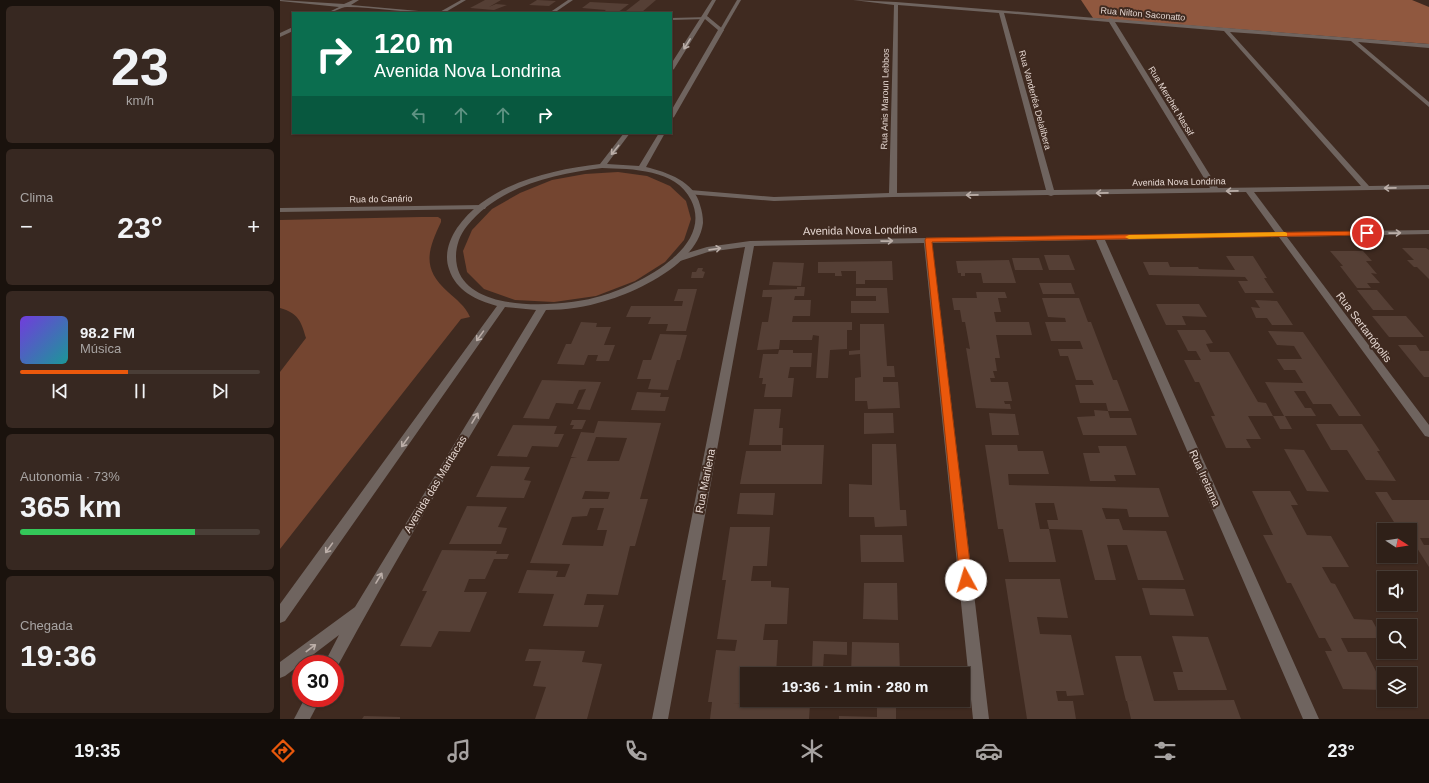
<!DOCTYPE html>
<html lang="pt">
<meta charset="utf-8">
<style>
:root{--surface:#2f2018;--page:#372821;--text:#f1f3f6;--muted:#a7a3a2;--line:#4a3e37;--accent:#ea580c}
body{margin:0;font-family:Arial,sans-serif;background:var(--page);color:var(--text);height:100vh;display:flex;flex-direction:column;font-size:15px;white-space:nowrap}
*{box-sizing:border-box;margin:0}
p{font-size:13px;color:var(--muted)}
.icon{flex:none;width:22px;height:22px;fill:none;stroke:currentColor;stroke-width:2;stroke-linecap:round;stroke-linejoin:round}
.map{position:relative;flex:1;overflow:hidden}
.drawer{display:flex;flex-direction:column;gap:6px;padding:6px;background:#1a120d;width:280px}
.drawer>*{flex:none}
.hud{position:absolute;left:12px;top:12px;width:380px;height:122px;border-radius:0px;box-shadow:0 1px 3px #0004,0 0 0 1px var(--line);background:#0b6e4f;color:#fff;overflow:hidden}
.needle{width:26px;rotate:102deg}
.tools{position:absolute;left:1097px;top:523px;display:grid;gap:8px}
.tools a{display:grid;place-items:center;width:40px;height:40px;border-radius:0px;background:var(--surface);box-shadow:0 1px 3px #0004,0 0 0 1px var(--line);font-size:20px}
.speed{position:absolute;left:12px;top:655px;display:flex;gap:8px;font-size:20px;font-weight:700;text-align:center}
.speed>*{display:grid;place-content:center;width:52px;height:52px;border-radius:50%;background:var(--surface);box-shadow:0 1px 3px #0004,0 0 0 1px var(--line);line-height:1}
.speed .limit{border:6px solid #d22;background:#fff;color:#111}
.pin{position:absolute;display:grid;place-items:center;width:34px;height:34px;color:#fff;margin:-17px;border:2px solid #fff;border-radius:50%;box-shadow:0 1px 4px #0007}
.me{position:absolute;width:44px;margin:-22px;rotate:354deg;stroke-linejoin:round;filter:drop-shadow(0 0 3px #0008)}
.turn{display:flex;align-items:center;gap:14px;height:84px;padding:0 16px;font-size:18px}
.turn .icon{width:52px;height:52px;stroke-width:2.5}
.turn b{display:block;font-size:28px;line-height:34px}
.lanes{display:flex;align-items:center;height:38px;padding:0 16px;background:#0003;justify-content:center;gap:20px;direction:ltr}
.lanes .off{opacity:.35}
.big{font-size:30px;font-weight:800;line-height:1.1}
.drawer .card{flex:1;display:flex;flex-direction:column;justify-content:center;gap:6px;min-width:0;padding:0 14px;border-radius:6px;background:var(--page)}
.drawer .dial{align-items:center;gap:0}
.dial b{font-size:52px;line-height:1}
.song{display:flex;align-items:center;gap:12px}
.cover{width:48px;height:48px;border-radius:6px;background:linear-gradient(135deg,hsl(260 70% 55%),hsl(180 70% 35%))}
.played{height:4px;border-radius:2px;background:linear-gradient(90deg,var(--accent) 45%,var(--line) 45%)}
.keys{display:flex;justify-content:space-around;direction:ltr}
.heat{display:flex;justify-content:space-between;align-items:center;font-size:22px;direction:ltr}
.charge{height:6px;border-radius:3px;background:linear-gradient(90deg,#34c759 73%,var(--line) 0)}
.trip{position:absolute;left:460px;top:667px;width:230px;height:40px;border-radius:0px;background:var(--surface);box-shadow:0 1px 3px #0004,0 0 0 1px var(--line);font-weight:800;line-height:40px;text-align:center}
.tabs{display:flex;height:64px;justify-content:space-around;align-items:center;background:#130d0a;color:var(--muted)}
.tabs .icon{width:28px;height:28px}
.tabs .current{color:var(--accent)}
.tabs b{font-size:18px;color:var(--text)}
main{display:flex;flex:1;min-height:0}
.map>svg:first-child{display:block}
.green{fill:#744530}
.forest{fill:#90583f}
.building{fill:#553f35;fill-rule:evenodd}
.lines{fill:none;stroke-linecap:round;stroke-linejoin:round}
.minor{fill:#6f645f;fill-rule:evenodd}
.tertiary{fill:#6f645f;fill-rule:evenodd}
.oneway{stroke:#bbaea8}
.route{fill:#ea580c;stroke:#983908}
.slow{fill:#f59e0b}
.labels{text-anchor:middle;stroke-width:4;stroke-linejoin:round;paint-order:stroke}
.far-street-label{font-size:9px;fill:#e4d6d0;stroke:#3f2a20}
.street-label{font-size:11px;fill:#e4d6d0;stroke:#3f2a20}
</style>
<main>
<section class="drawer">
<div class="card dial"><b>23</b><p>km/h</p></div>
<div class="card"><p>Clima</p>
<div class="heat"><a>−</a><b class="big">23°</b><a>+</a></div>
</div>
<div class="card">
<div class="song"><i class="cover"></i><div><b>98.2 FM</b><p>Música</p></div></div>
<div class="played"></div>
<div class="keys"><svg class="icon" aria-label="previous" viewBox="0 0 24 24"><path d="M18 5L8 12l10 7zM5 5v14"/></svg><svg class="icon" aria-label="pause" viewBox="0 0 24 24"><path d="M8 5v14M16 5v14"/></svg><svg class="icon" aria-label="next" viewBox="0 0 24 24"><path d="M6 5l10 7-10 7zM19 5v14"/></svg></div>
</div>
<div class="card"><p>Autonomia · 73%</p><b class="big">365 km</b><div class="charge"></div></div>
<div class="card"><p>Chegada</p><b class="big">19:36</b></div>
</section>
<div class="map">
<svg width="1149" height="719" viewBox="0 0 1149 719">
<rect width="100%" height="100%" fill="#3f2a20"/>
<g class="green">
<polygon points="338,172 367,176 390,186 406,201 411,219 404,240 385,262 355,281 316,296 274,302 235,300 204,289 187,272 183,251 192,230 212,209 240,193 272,180 305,174"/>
<path d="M141,217h17l3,2v3c-13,28 -20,46 7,70 9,8 17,14 22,25l-9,2 -181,230v-177l26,-34c-5,-17 -8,-25 -26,-30v-88z"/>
</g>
<polygon class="forest" points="801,0 1132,0 1149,7 1149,44 813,18"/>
<g class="building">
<polygon points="205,0 221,0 209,7 216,4 227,5 214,10 190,8"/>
<polygon points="257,0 258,0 276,1 269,6 249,5"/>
<polygon points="360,0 376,0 362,12 346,11"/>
<polygon points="310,2 349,4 337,13 322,13 326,10 302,8"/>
<polygon points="1122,248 1146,248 1149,250 1149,279 1137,267 1134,267 1127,260 1134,260"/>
<polygon points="1050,251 1083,251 1092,261 1086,261 1097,274 1091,273 1100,283 1087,283 1091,288 1077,288 1060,266 1063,266"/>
<polygon points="764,255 789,255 795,270 769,270"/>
<polygon points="946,256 973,256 987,278 984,278 994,293 965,293 958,281 968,281 965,277 869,275 863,262 888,262 890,267 918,267 919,269 955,270"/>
<polygon points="732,258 759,258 763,270 735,270"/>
<polygon points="729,260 736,283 703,283 701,273 685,273 685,276 681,276 681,273 678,273 676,261"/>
<polygon points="612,261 613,280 585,280 585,284 576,284 576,271 561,271 562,276 555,276 555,273 538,273 538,262"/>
<polygon points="493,262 524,263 521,286 489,285"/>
<polygon points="418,268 423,268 422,271 425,272 423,278 411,278 412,272 416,272"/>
<polygon points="759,283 791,283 795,294 763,294"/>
<polygon points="517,287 525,287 524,296 515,296 514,300 531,300 530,316 513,316 512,322 572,322 572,330 567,330 567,349 550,350 548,378 536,378 539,336 533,335 532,340 500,340 499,349 477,350 482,322 488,322 492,297 482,297 483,290 517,289"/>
<polygon points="576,288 607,288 609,313 571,313 571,301 596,301 596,296 576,296"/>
<polygon points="398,289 417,289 406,331 386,331 388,324 368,324 371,317 346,317 351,306 402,306 403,301 394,301"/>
<polygon points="1077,290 1097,290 1114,310 1093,310"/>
<polygon points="696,292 725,292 727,298 718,298 721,312 714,312 716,322 749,322 752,335 716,335 720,358 715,358 717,371 713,371 715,378 710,378 711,382 728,382 732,401 724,401 725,404 730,404 731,409 696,408 686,348 690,349 685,322 682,322 680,310 674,310 672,298 697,298"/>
<polygon points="762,298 799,298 808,322 811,322 833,380 837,380 849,411 828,411 826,403 800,403 795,385 814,385 812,380 796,380 788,356 780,356 778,349 803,349 800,341 771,341 765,322 786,322 785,318 768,317"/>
<polygon points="975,300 997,301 1013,325 992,325 987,318 976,318 971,307 980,308"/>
<polygon points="876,304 919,304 927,317 902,316 906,325 886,325"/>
<polygon points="1092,316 1126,316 1144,337 1109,337"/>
<polygon points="301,322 317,323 316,327 331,327 324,345 335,345 329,361 316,361 318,355 308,355 304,365 277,364 286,344 291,344"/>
<polygon points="580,324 604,324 607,366 614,366 615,377 603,377 603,382 618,382 620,408 588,409 587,401 575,401 575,378 581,377 580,354 569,355 569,351 580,350"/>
<polygon points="897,330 925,330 933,343 926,344 930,352 949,352 978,402 986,403 993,416 1005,416 1012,429 1000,429 993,416 968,416 981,439 966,439 971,448 946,448 931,416 935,416 919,382 915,382 904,360 921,360 916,351 908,351"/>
<polygon points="988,331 1023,332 1081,416 1059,416 1051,404 1033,404 1025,391 1014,391 1025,408 1031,408 1036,416 1004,416 985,382 1023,383 1015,370 1004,370 997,359 1022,359 1014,346 997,345"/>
<polygon points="380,334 407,335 400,360 397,360 388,390 368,389 371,379 357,379 363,360 371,360"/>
<polygon points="1118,345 1136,345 1140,351 1149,351 1149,377 1144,377"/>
<polygon points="499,350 513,350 513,353 532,353 531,367 510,367 508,378 514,378 512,397 484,397 486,384 482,384 483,378 479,378 483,354 498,354"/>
<polygon points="262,380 321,382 310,410 297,409 306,389 299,390 293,404 276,403 269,419 243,418"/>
<polygon points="357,392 381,393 380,397 389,397 385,411 351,410"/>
<polygon points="474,409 501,409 499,428 503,428 502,445 544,445 542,484 460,484 466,451 501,451 501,445 469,445"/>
<polygon points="814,410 828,411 830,418 851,418 857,435 803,435 797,417 815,416"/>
<polygon points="584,413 613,413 614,433 584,434"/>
<polygon points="709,413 735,414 739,435 712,435"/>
<polygon points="292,420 306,420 302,429 292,429 294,425 290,425"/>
<path d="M318,421l63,2 -21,76h8l-13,47h-5l-12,49 -31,-1 -3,11h20l-6,22 -55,-1 11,-32 -36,-1 9,-23 31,1 -2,6h9l5,-13 -40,-1 41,-105h6l-6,-1 10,-25 13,1zM316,437l31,1 -8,23h-32zM305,491l25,1 -2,7h-26zM310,508h14l-7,22h10l-4,16 -41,-1 10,-28 15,-1z"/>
<polygon points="1036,424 1082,424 1100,451 1097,451 1116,481 1086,480 1067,450 1051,450"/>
<polygon points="233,425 277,426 274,434 284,434 278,447 252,446 247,457 217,456"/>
<polygon points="592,444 616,444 620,510 626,510 627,526 595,527 594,517 569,517 569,484 592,485"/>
<polygon points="705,445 737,445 738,451 763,451 769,474 728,474 729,485 879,488 889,517 849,517 847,509 822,508 826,519 839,519 843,530 886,531 904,580 858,580 847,545 827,545 836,580 815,580 802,530 769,529 767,520 778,520 774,503 755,503 760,529 769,529 776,562 729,562 723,529 718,529"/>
<polygon points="818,446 846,446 856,475 834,475 836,481 810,481 803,453 820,453"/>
<polygon points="1004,449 1024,450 1049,492 1027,491"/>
<polygon points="211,466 250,467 244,480 251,481 244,498 196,497"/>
<polygon points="972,491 1010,491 1018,505 1011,505 1027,535 1051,536 1069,567 1042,567 1051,583 1055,584 1074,619 1092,620 1102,638 1061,638 1068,652 1086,652 1104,687 1104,690 1063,689 1045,651 1052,651 1045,638 1039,638 1011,583 1007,583 983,535 993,535"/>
<polygon points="1095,492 1107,492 1112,500 1149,500 1149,538 1140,538 1144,545 1149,545 1149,567 1130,537 1130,530 1119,530"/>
<polygon points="460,493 495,493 493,515 457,514"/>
<polygon points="187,506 227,507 218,527 227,528 221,544 169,544"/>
<polygon points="450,527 490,527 487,566 473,566 471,581 491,581 491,587 509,588 507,624 485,624 483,640 498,640 496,674 467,674 467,680 462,680 460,703 452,703 530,705 529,719 430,719 432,702 428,702 436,650 455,651 457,640 437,639 446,580 442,580"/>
<polygon points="580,535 622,535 624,562 581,562"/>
<polygon points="162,550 217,551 216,554 229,554 227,559 214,559 205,579 189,579 184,592 207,592 190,632 159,631 151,647 120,646 147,591 142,591"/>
<polygon points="725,579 780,579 788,618 757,617 760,634 791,635 804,695 787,696 786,691 776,691 778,701 793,701 796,719 747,719"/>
<polygon points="584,583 617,583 618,620 583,619"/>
<polygon points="862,588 905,589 914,616 870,615"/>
<polygon points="892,636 928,637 947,690 898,690 893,672 903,672"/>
<polygon points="533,641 567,642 567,655 544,654 543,669 532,669"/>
<polygon points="572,642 619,643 620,674 571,674"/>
<polygon points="249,649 305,651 302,662 322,664 307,719 255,719 266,687 253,686 261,661 245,661"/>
<polygon points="835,656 861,656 874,701 954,700 961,719 851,719 847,701 868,700 846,701"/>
<polygon points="583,700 620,700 621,707 616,707 616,719 559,719 559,716 597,717 597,707 605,707 583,706"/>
<polygon points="84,716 120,717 120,719 82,719"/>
</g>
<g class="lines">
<g class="minor">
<path d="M0,0l64,4 9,-4h6l-8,5 79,7 2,1c-28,0 -57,-6 -85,-6 -7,0 -13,6 -20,6l12,-6 -59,-6z"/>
<polygon points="181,0 186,0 164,13 158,13"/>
<polygon points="288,0 293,0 274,13 269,13"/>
<polygon points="457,0 461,0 443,31 439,31"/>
<path d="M573,0l43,2 212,17 2,-1 3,1 316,25v4l-71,-6 71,60v5l-78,-66 -121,-9 139,154 60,-1v4l-175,3 30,40 145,-2v4l-142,3 142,188v12l-4,-1 -146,-199 -174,3 214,479h-16l-207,-479 -164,3 57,476h-16l-49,-476 -170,3 -86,473h-16l93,-472 -37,5 -31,10 -4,-3 1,-2 33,-10 43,-6 525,-9 -29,-40 -192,3 -3,1 -3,-1 -155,2 -119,4 -87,-7v-4h3l84,7 115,-4 5,-188zM618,5l101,8 47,177 -149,3zM724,13l105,9 101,166 -156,2zM835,22l109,9 137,155 -143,2z"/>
<polygon points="429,17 427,19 391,20 391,18"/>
<polygon points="13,27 13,31 0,37 0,33"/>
<polygon points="202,205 206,207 205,209 0,212 0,208"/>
</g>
<g class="tertiary">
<polygon points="432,0 436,0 427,16 444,30 394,117 391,119 391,111 438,30 425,19 394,69 391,71 391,64"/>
<path d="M344,133h6l-23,31 32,2 20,-33h6l-19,34c21,5 49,15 54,38 2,6 3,12 3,18 -5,40 -64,68 -98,78 -19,6 -39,9 -59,9 -72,119 -144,237 -210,359l-1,1v-6h-11l15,-29 -54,41 -5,2v-16l75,-55 181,-297 -31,-3 -220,314 -5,2v-19l217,-298c-21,-6 -41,-15 -48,-37 -5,-14 0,-29 8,-41 31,-44 92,-58 143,-64zM322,168c30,1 74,1 89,32 24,48 -55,86 -90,96 -36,11 -133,19 -144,-30 -3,-14 1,-29 10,-40 32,-40 87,-52 135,-58z"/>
<polygon points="25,698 41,698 30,719 14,719"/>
</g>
</g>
<defs><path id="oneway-shaft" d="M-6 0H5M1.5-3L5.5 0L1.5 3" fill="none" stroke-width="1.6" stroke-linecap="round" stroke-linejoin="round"/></defs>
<g class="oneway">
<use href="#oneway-shaft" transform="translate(407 44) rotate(122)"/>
<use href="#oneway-shaft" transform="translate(335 150) rotate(129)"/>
<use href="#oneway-shaft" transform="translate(1110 188) rotate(179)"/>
<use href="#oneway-shaft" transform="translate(952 191) rotate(179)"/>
<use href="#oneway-shaft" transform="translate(822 193) rotate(179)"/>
<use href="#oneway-shaft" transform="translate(692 195) rotate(179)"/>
<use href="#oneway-shaft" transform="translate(1115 233) rotate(-1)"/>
<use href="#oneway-shaft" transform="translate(607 241) rotate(-1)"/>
<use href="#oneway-shaft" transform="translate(435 249) rotate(-8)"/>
<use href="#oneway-shaft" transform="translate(200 336) rotate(126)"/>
<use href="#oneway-shaft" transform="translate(195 418) rotate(-59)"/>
<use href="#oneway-shaft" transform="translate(125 442) rotate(126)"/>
<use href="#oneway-shaft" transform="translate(49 548) rotate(126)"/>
<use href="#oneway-shaft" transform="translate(99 578) rotate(-59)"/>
<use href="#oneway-shaft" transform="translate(31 648) rotate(-37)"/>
</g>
<polygon class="route" points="1087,231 1090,232 1090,235 652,242 692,580 690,584 686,586 681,584 680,580 645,240 646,238"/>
<polygon class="slow" points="1005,232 1007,233 1007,236 849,239 845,237 849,235"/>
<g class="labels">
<g class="far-street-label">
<text transform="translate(863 14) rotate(5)" y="3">Rua Nilton Saconatto</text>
<text transform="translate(605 99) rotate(-89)" y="3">Rua Anis Maroun Lebbos</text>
<text transform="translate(755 100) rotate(75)" y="3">Rua Vanderléa Delalibera</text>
<text transform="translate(891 101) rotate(59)" y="3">Rua Merchet Nassif</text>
<text transform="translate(899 182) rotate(-1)" y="3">Avenida Nova Londrina</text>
<text transform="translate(101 199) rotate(-1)" y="3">Rua do Canário</text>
</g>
<g class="street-label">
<text transform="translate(580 230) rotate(-1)" y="4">Avenida Nova Londrina</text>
<text transform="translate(1084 327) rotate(53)" y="4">Rua Sertanópolis</text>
<text transform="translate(925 478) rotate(66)" y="4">Rua Iretama</text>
<text transform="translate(425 481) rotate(-79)" y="4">Rua Marilena</text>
<text transform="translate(155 484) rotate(-59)" y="4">Avenida das Maritacas</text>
</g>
</g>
</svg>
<div class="tools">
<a><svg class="needle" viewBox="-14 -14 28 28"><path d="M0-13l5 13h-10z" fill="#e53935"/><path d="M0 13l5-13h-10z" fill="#a7a3a2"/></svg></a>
<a><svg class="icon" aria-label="sound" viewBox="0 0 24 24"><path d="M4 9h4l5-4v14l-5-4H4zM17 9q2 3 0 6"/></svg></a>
<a><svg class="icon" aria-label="search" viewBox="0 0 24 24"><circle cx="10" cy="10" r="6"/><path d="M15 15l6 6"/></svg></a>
<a><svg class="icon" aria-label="layers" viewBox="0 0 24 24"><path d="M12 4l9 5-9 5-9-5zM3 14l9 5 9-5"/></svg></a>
</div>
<div class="speed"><div class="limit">30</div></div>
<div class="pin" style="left:1087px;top:233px;background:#d93025"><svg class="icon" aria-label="arrive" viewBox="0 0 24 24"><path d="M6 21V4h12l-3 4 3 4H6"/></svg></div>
<svg class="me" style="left:686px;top:580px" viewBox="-20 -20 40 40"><circle r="19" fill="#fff"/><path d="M0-13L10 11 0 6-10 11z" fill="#ea580c"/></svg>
<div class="trip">19:36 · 1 min · 280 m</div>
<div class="hud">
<div class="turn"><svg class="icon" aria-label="right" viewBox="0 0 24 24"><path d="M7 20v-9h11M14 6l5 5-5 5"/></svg><div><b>120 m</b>Avenida Nova Londrina</div></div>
<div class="lanes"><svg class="icon off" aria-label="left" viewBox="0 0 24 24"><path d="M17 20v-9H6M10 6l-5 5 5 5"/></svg><svg class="icon off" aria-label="ahead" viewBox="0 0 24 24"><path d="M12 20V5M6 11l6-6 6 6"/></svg><svg class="icon off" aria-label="ahead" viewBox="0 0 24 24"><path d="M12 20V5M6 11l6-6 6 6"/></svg><svg class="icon" aria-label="right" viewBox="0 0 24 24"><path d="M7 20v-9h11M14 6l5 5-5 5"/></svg></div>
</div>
</div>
</main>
<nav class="tabs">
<b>19:35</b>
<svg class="icon current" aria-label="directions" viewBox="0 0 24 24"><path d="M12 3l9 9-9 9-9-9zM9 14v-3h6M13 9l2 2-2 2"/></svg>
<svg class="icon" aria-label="music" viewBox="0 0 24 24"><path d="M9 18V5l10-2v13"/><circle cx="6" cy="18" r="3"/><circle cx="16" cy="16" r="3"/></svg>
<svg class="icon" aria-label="phone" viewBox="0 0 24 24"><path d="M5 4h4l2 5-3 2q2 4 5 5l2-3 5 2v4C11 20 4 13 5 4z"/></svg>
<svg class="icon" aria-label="climate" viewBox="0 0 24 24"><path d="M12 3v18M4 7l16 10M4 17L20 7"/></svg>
<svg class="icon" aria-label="car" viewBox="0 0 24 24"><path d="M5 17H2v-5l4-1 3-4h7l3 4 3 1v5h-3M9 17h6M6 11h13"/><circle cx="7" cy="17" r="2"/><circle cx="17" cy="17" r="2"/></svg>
<svg class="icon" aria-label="filters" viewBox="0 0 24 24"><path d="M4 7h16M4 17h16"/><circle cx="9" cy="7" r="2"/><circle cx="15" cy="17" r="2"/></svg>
<b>23°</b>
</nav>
